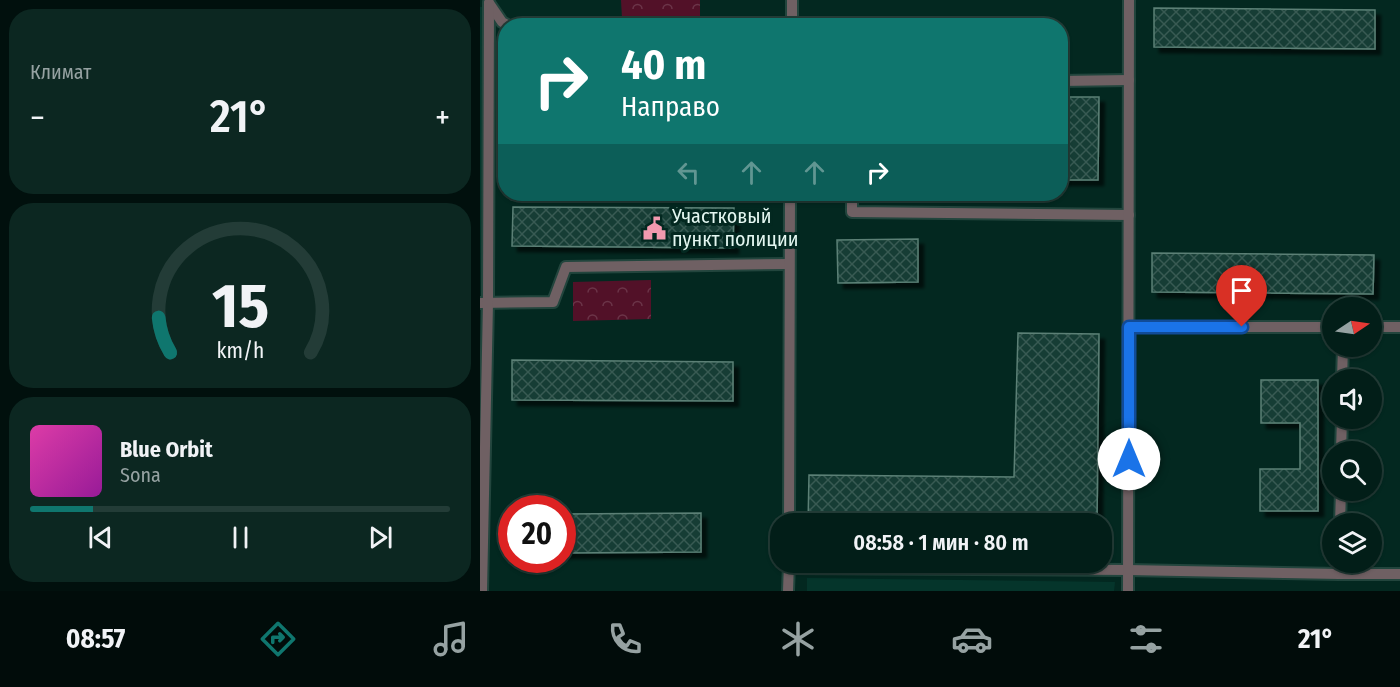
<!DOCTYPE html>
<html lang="ru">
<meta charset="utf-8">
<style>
:root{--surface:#021e18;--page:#0c2721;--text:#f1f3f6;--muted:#96a2a2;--line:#233c37;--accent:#0f766e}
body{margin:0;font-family:"Fira Sans Condensed",sans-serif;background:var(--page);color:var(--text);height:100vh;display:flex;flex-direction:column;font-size:22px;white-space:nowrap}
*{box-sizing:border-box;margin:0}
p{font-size:20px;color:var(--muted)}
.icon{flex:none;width:33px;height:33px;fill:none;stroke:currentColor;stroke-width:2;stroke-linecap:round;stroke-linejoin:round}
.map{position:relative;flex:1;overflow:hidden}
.drawer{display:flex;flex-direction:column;gap:9px;padding:9px;background:#01100d;width:480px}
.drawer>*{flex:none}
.banner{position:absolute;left:18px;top:18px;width:570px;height:183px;border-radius:24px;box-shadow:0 2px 4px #0004,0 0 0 2px var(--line);background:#0f766e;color:#fff;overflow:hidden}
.needle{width:39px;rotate:77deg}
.buttons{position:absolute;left:842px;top:297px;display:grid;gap:12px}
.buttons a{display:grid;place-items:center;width:60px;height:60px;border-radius:50%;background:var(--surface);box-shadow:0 2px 4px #0004,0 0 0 2px var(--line);font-size:30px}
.speed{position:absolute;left:18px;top:495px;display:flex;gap:12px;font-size:30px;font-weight:700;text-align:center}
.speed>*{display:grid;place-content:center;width:78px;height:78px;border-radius:50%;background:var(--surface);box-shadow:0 2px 4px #0004,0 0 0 2px var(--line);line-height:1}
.speed .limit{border:9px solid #d22;background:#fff;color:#111}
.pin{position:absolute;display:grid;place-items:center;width:51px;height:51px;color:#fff;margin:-62px -26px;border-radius:50% 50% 50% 0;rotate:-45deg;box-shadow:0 0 6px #0007}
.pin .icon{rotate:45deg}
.me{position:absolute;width:66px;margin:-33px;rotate:0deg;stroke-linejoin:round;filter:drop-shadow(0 0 4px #0008)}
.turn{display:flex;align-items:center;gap:21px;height:126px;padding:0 24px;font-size:27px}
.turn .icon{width:78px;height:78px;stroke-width:2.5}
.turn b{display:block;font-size:42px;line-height:51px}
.lanes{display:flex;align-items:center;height:57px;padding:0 24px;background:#0003;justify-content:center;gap:30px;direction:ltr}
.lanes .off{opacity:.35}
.big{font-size:45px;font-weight:600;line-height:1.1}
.drawer .tile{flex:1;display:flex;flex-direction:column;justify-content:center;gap:9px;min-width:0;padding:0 21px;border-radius:24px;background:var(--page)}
.drawer .dial{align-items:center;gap:0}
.dial svg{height:156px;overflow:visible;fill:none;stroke:var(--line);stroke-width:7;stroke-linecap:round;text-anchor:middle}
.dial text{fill:var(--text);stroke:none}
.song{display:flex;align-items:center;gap:18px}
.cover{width:72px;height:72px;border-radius:9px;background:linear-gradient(135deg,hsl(320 70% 55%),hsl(300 70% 35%))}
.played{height:6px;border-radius:3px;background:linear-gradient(90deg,var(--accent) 15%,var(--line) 15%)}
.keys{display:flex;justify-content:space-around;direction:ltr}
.heat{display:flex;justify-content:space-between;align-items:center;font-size:33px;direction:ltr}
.trip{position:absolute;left:290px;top:513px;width:342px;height:60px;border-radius:24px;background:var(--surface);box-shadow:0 2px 4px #0004,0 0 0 2px var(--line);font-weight:600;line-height:60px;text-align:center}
.tab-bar{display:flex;height:96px;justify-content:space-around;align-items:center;background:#010c0a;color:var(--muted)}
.tab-bar .icon{width:42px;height:42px}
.tab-bar .selected{color:var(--accent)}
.tab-bar b{font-size:27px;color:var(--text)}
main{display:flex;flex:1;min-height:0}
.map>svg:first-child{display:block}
.built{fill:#05352b}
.park{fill:url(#park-crowns)}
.building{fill:url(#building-cross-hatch);stroke:#5b8076;stroke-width:1.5;filter:url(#shadow)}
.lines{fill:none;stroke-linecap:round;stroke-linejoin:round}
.service-casing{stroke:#22453d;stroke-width:14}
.service{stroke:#6f6063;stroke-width:10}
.route-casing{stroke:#114b97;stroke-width:15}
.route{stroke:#1a73e8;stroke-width:10}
.labels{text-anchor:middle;stroke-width:6;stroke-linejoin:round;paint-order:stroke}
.poi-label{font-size:20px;fill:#e4f7f1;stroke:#032820;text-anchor:start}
</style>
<main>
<section class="drawer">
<div class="tile"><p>Климат</p>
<div class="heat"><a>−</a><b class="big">21°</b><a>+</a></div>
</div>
<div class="tile dial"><svg viewBox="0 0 100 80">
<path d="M14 69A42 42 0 1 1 86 69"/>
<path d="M14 69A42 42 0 0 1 8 51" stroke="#0f766e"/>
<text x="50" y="56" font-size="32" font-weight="700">15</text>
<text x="50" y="72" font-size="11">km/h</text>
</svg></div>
<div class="tile">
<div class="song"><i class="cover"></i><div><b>Blue Orbit</b><p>Sona</p></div></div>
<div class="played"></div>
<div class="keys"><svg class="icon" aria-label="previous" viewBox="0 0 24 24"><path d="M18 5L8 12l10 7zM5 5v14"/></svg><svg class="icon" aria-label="pause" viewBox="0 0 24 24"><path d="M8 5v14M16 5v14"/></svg><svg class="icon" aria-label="next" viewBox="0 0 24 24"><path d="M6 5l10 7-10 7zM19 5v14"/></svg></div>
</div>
</section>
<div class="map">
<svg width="920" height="591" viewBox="0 0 920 591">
<defs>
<pattern id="park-crowns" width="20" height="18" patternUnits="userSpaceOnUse" patternTransform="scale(1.5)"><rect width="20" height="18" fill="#521128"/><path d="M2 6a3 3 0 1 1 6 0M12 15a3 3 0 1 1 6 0" fill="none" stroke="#6b3448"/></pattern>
<pattern id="building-cross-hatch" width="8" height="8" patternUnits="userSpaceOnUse" patternTransform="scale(1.5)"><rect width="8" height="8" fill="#163d34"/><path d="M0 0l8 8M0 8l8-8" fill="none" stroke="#385a52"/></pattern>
<filter id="shadow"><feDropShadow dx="5.5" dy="5.5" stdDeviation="1.5" flood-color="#0009"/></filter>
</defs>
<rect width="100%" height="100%" fill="#032820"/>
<g class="built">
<polygon points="0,7 4,7 0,298"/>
<polygon points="327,578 635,582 634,591 327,591"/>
</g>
<g class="park">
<polygon points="141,0 220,0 220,22 142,18"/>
<polygon points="171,280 171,319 93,321 93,282"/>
</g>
<g class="building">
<polygon points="674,8 895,10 895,49 674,47"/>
<polygon points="580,97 619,97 618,180 580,180"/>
<polygon points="33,207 254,208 253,248 32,246"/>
<polygon points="438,239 438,282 358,283 357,240"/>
<polygon points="672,253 894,255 893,294 672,292"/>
<polygon points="538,333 619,334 617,524 328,524 329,475 534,477"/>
<polygon points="32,360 253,362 253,401 32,400"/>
<polygon points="781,380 838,380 838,511 780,511 780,469 820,469 820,423 781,423"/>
<polygon points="221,513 221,552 82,553 82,514"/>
</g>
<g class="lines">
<defs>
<g id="service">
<polyline points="9,3 22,22 29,26"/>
<polyline points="312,26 312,0"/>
<polyline points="580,81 649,80"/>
<polyline points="372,194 372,212 649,215"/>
<polyline points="0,303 73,302 86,267 309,264"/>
<polyline points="649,327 852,327"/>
<polyline points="891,327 920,327"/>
<polyline points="862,380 863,346"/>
<polyline points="861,452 862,418"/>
<polyline points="309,524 310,194"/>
<polyline points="860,524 861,490"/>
<polyline points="860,562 859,574 920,574"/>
<polyline points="309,568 648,570 859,574"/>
<polyline points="2,591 8,303 9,3"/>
<polyline points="308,591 309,563"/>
<polyline points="648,591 649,0"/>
</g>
</defs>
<use href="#service" class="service-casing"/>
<use href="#service" class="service"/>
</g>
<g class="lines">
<defs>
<polyline id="route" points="649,459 649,327 762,327"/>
</defs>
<use href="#route" class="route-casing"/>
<use href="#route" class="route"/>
</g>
<defs>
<symbol id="civic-bare" viewBox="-9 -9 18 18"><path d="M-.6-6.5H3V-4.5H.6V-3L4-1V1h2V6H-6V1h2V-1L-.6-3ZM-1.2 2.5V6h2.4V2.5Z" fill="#f29aaf" stroke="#032820" stroke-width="2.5" paint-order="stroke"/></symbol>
</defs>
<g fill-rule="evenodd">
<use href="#civic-bare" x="158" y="212" width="33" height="33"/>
</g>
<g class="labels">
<g class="poi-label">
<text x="192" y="223">Участковый<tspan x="192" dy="23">пункт полиции</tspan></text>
</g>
</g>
</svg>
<div class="buttons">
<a><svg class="needle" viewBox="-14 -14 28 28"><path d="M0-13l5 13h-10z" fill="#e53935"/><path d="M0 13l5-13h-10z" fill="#96a2a2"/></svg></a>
<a><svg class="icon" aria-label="sound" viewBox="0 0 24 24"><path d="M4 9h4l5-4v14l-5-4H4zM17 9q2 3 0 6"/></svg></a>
<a><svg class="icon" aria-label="search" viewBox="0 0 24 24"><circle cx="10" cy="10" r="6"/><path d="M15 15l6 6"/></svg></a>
<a><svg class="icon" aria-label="layers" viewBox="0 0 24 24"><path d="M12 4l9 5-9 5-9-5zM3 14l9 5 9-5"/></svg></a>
</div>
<div class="speed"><div class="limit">20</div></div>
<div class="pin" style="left:762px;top:327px;background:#d93025"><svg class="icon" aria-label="arrive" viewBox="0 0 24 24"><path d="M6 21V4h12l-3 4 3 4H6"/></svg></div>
<svg class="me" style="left:649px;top:459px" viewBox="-20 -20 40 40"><circle r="19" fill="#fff"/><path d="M0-13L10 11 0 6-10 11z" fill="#1a73e8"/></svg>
<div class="trip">08:58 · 1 мин · 80 m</div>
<div class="banner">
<div class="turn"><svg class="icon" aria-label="right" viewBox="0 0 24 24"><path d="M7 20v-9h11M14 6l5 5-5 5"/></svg><div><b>40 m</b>Направо</div></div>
<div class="lanes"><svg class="icon off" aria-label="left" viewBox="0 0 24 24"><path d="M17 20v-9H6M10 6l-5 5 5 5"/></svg><svg class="icon off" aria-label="ahead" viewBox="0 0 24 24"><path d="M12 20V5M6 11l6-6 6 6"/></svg><svg class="icon off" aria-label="ahead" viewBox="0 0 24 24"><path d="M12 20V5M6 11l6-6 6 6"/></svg><svg class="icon" aria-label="right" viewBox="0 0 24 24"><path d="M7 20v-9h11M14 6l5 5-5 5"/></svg></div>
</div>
</div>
</main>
<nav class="tab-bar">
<b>08:57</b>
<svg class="icon selected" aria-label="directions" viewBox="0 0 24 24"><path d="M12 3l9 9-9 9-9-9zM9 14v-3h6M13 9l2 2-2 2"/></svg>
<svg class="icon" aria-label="music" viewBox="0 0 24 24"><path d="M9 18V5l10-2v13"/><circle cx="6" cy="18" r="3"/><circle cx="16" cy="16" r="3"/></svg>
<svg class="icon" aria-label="phone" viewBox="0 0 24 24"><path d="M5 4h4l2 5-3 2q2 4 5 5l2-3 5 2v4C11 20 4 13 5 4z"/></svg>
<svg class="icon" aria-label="climate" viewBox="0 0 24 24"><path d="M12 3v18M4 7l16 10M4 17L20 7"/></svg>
<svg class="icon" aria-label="car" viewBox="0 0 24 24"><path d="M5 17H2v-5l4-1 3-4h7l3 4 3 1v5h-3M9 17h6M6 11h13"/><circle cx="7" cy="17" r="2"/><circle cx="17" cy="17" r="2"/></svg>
<svg class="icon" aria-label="filters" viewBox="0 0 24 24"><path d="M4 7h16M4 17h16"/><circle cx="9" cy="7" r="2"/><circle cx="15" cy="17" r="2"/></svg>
<b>21°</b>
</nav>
